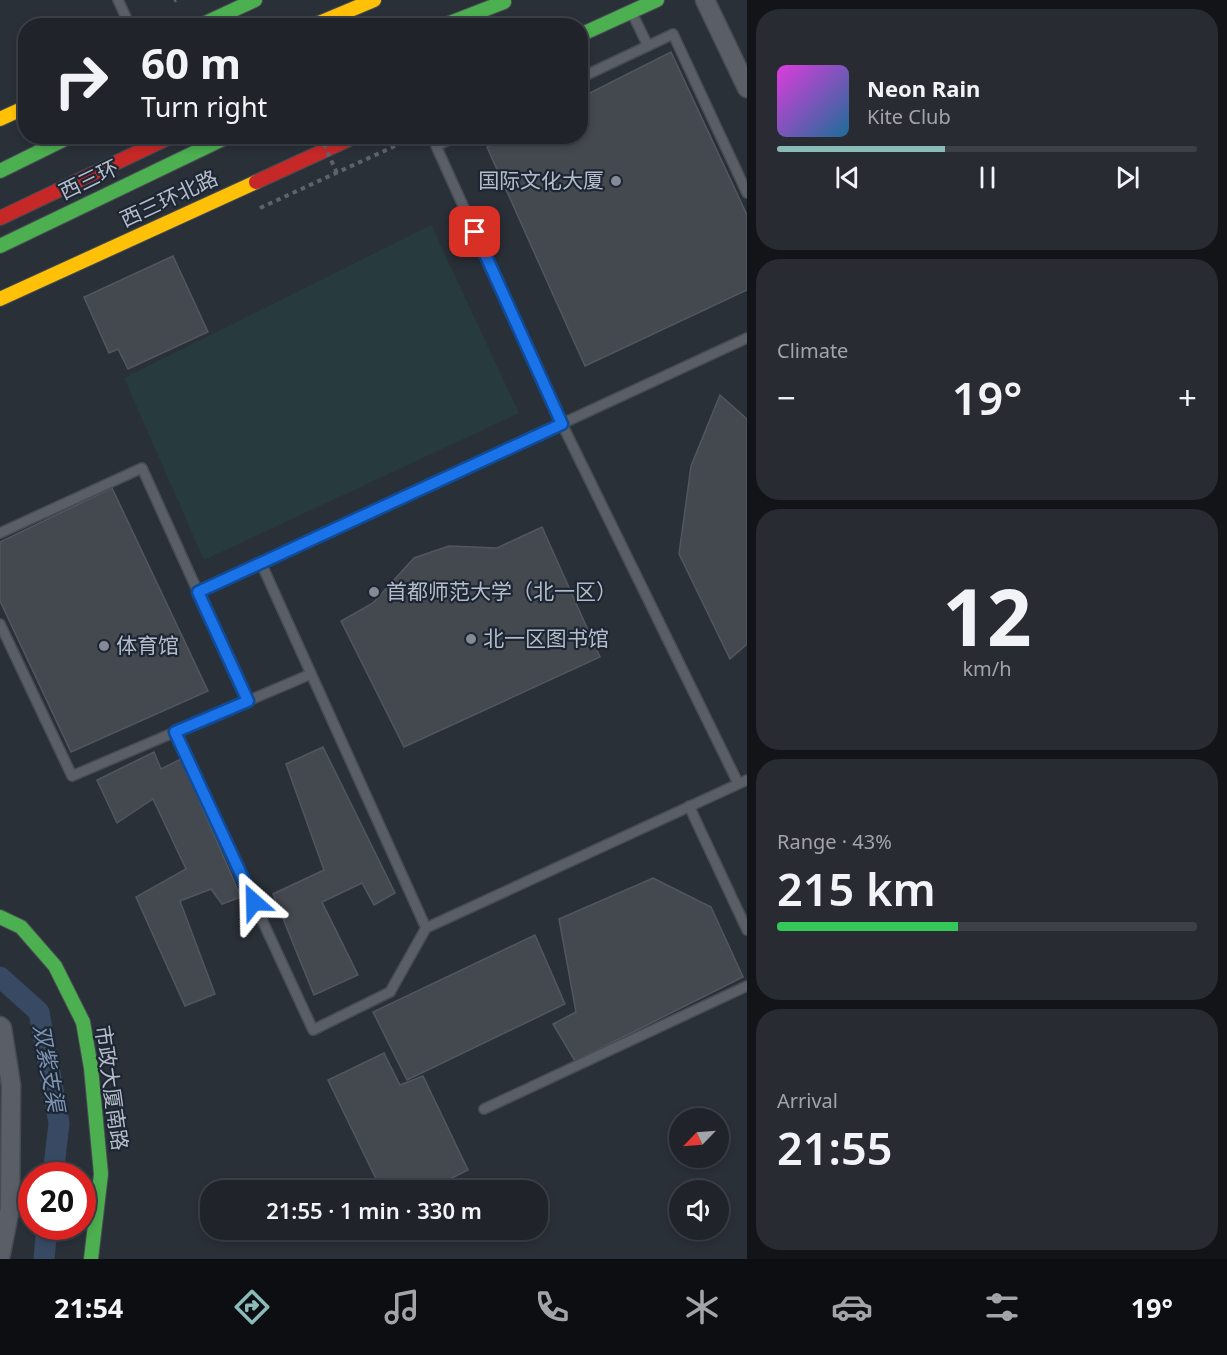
<!DOCTYPE html>
<meta charset="utf-8">
<style>
:root{--surface:#20242a;--page:#282c32;--text:#f1f3f6;--muted:#a2a4a8;--line:#3d4147;--accent:#8bbbb9}
body{margin:0;font-family:"Noto Sans","Noto Sans SC",sans-serif;background:var(--page);color:var(--text);height:100vh;display:flex;flex-direction:column;font-size:22px;white-space:nowrap}
*{box-sizing:border-box;margin:0}
p{font-size:20px;color:var(--muted)}
.icon{flex:none;width:33px;height:33px;fill:none;stroke:currentColor;stroke-width:2;stroke-linecap:round;stroke-linejoin:round}
.map{position:relative;flex:1;overflow:hidden}
.sheet{display:flex;flex-direction:column;gap:9px;padding:9px;background:#121417;width:480px}
.sheet>*{flex:none}
.top-card{position:absolute;left:18px;top:18px;width:570px;height:126px;border-radius:24px;box-shadow:0 3px 9px #0003,0 0 0 2px var(--line);background:#20242a;color:var(--text);overflow:hidden}
.needle{width:39px;rotate:245deg}
.buttons{position:absolute;left:669px;top:1108px;display:grid;gap:12px}
.buttons a{display:grid;place-items:center;width:60px;height:60px;border-radius:50%;background:var(--surface);box-shadow:0 3px 9px #0003,0 0 0 2px var(--line);font-size:30px}
.speed{position:absolute;left:18px;top:1162px;display:flex;gap:12px;font-size:30px;font-weight:700;text-align:center}
.speed>*{display:grid;place-content:center;width:78px;height:78px;border-radius:50%;background:var(--surface);box-shadow:0 3px 9px #0003,0 0 0 2px var(--line);line-height:1}
.speed .limit{border:9px solid #d22;background:#fff;color:#111}
.pin{position:absolute;display:grid;place-items:center;width:51px;height:51px;color:#fff;margin:-26px;border-radius:12px;box-shadow:0 3px 9px #0006}
.me{position:absolute;width:66px;margin:-33px;rotate:335deg;stroke-linejoin:round;filter:drop-shadow(0 0 4px #0008)}
.turn{display:flex;align-items:center;gap:21px;height:126px;padding:0 24px;font-size:27px}
.turn .icon{width:78px;height:78px;stroke-width:2.5}
.turn b{display:block;font-size:42px;line-height:51px}
.big{font-size:45px;font-weight:600;line-height:1.1}
.sheet .card{flex:1;display:flex;flex-direction:column;justify-content:center;gap:9px;min-width:0;padding:0 21px;border-radius:24px;background:var(--page)}
.sheet .dial{align-items:center;gap:0}
.dial b{font-size:78px;line-height:1}
.song{display:flex;align-items:center;gap:18px}
.cover{width:72px;height:72px;border-radius:9px;background:linear-gradient(135deg,hsl(300 70% 55%),hsl(200 70% 35%))}
.played{height:6px;border-radius:3px;background:linear-gradient(90deg,var(--accent) 40%,var(--line) 40%)}
.keys{display:flex;justify-content:space-around;direction:ltr}
.heat{display:flex;justify-content:space-between;align-items:center;font-size:33px;direction:ltr}
.charge{height:9px;border-radius:4px;background:linear-gradient(90deg,#34c759 43%,var(--line) 0)}
.trip{position:absolute;left:200px;top:1180px;width:348px;height:60px;border-radius:24px;background:var(--surface);box-shadow:0 3px 9px #0003,0 0 0 2px var(--line);font-weight:600;line-height:60px;text-align:center}
.tabs{display:flex;height:96px;justify-content:space-around;align-items:center;background:#0d0e11;color:var(--muted)}
.tabs .icon{width:42px;height:42px}
.tabs .active{color:var(--accent)}
.tabs b{font-size:27px;color:var(--text)}
main{display:flex;flex:1;min-height:0}
.map>svg:first-child{display:block}
.green{fill:#273a3e}
.lines{fill:none;stroke-linecap:round;stroke-linejoin:round}
.canal{stroke:#384963;stroke-width:21}
.building{fill:#444950;stroke:#52575f;stroke-width:1.5}
.lane-casing{stroke:#484c53;stroke-width:12}
.street-casing{stroke:#484c53;stroke-width:21}
.fast-casing{stroke:#484c53;stroke-width:16}
.slow-casing{stroke:#484c53;stroke-width:16}
.jam-casing{stroke:#484c53;stroke-width:16}
.path{stroke:#5d636a;stroke-width:4;stroke-dasharray:4.5 4.5;stroke-linecap:butt}
.lane{stroke:#5a5e66;stroke-width:9}
.street{stroke:#5a5e66;stroke-width:18}
.fast{stroke:#4caf50;stroke-width:14}
.slow{stroke:#ffc107;stroke-width:14}
.jam{stroke:#c62828;stroke-width:14}
.path-bridge{stroke:#5d636a;stroke-width:4;stroke-dasharray:4.5 4.5;stroke-linecap:butt}
.route-casing{stroke:#114b97;stroke-width:15}
.route{stroke:#1a73e8;stroke-width:10}
.poi-dot{fill:#848b96;stroke:#1d2633;stroke-width:2}
.labels{text-anchor:middle;stroke-width:4.5;stroke-linejoin:round;paint-order:stroke}
.street-label{font-size:21px;fill:#b4bcc9;stroke:#1d2633}
.poi-label{font-size:21px;fill:#b4bcc9;stroke:#1d2633;text-anchor:start}
.water-label{font-size:22px;font-style:italic;fill:#7c92b1;stroke:#1d2633}
</style>
<main>
<div class="map">
<svg width="747" height="1259" viewBox="0 0 747 1259">
<rect width="100%" height="100%" fill="#2a3038"/>
<polygon class="green" points="431,225 519,413 204,560 124,378"/>
<g class="lines">
<g class="canal">
<polyline points="0,977 39,1012 59,1123 53,1176"/>
<polyline points="44,1259 47,1227"/>
</g>
</g>
<g class="building">
<polygon points="671,52 747,215 747,290 585,366 487,147 507,136 580,136 580,98"/>
<polygon points="173,256 208,332 128,369 118,349 109,353 84,297"/>
<polygon points="720,395 747,419 747,644 730,659 679,554 691,466"/>
<polygon points="112,488 208,691 71,752 0,601 0,542"/>
<polygon points="542,527 600,657 404,747 341,621 373,603 414,558 449,546 497,548"/>
<polygon points="323,747 395,893 374,905 362,883 322,902 358,975 314,995 273,894 324,870 286,764"/>
<polygon points="154,752 161,769 181,759 241,897 222,904 211,889 180,901 215,994 185,1006 136,897 186,869 153,799 117,823 97,780"/>
<polygon points="653,878 711,907 743,977 575,1061 553,1024 576,1012 559,919"/>
<polygon points="535,935 565,1004 407,1080 373,1012"/>
<polygon points="384,1053 400,1085 423,1076 468,1170 426,1191 382,1191 328,1080"/>
</g>
<g class="lines">
<defs>
<g id="lane">
<polyline points="118,0 130,26"/>
<polyline points="632,13 648,46"/>
<polyline points="580,78 673,34 747,193"/>
<polyline points="457,136 436,146 562,424 738,783"/>
<polyline points="0,533 142,468 198,592"/>
<polyline points="261,563 426,928"/>
<polyline points="0,624 72,776 311,674"/>
<polyline points="248,701 198,592 747,338"/>
<polyline points="175,732 313,1030 390,992 426,928 747,780"/>
<polyline points="689,806 747,930"/>
<polyline points="484,1109 747,986"/>
</g>
<g id="street">
<polyline points="705,0 747,88"/>
<polyline points="0,1026 2,1028 11,1085 10,1208 0,1258"/>
</g>
<g id="fast">
<polyline points="199,26 255,0"/>
<polyline points="442,26 504,2"/>
<polyline points="580,35 657,0"/>
<polyline points="0,171 71,136"/>
<polyline points="0,246 229,136"/>
<polyline points="0,917 21,927 55,966 83,1022 91,1068 101,1174 91,1259"/>
</g>
<g id="slow">
<polyline points="312,26 374,0"/>
<polyline points="0,119 26,107"/>
<polyline points="0,299 256,182"/>
</g>
<g id="jam">
<polyline points="256,182 356,136"/>
<polyline points="0,218 172,136"/>
</g>
</defs>
<use href="#lane" class="lane-casing"/>
<use href="#street" class="street-casing"/>
<use href="#fast" class="fast-casing"/>
<use href="#slow" class="slow-casing"/>
<use href="#jam" class="jam-casing"/>
<g class="path">
<polyline points="174,1 176,0"/>
<polyline points="260,208 397,145"/>
</g>
<use href="#lane" class="lane"/>
<use href="#street" class="street"/>
<use href="#fast" class="fast"/>
<use href="#slow" class="slow"/>
<use href="#jam" class="jam"/>
<polyline class="path-bridge" points="320,136 337,173"/>
</g>
<g class="lines">
<defs>
<polyline id="route" points="254,902 175,732 248,701 198,592 562,424 475,232"/>
</defs>
<use href="#route" class="route-casing"/>
<use href="#route" class="route"/>
</g>
<g class="poi-dot">
<circle cx="616" cy="181" r="6"/>
<circle cx="374" cy="592" r="6"/>
<circle cx="471" cy="639" r="6"/>
<circle cx="104" cy="646" r="6"/>
</g>
<g class="labels">
<g class="street-label">
<text transform="translate(89 180) rotate(-26)" y="7">西三环</text>
<text transform="translate(169 199) rotate(-25)" y="7">西三环北路</text>
<text transform="translate(111 1088) rotate(82)" y="7">市政大厦南路</text>
</g>
<g class="poi-label">
<text x="604" y="188" text-anchor="end">国际文化大厦</text>
<text x="386" y="599">首都师范大学（北一区）</text>
<text x="483" y="646">北一区图书馆</text>
<text x="116" y="653">体育馆</text>
</g>
<g class="water-label">
<text transform="translate(49 1068) rotate(80)" y="8">双紫支渠</text>
</g>
</g>
</svg>
<div class="buttons">
<a><svg class="needle" viewBox="-14 -14 28 28"><path d="M0-13l5 13h-10z" fill="#e53935"/><path d="M0 13l5-13h-10z" fill="#a2a4a8"/></svg></a>
<a><svg class="icon" aria-label="sound" viewBox="0 0 24 24"><path d="M4 9h4l5-4v14l-5-4H4zM17 9q2 3 0 6"/></svg></a>
</div>
<div class="speed"><div class="limit">20</div></div>
<div class="pin" style="left:475px;top:232px;background:#d93025"><svg class="icon" aria-label="arrive" viewBox="0 0 24 24"><path d="M6 21V4h12l-3 4 3 4H6"/></svg></div>
<svg class="me" style="left:254px;top:902px" viewBox="-20 -20 40 40"><path d="M0-17L14 15 0 8-14 15z" fill="#1a73e8" stroke="#fff" stroke-width="4"/></svg>
<div class="trip">21:55 · 1 min · 330 m</div>
<div class="top-card">
<div class="turn"><svg class="icon" aria-label="right" viewBox="0 0 24 24"><path d="M7 20v-9h11M14 6l5 5-5 5"/></svg><div><b>60 m</b>Turn right</div></div>
</div>
</div>
<section class="sheet">
<div class="card">
<div class="song"><i class="cover"></i><div><b>Neon Rain</b><p>Kite Club</p></div></div>
<div class="played"></div>
<div class="keys"><svg class="icon" aria-label="previous" viewBox="0 0 24 24"><path d="M18 5L8 12l10 7zM5 5v14"/></svg><svg class="icon" aria-label="pause" viewBox="0 0 24 24"><path d="M8 5v14M16 5v14"/></svg><svg class="icon" aria-label="next" viewBox="0 0 24 24"><path d="M6 5l10 7-10 7zM19 5v14"/></svg></div>
</div>
<div class="card"><p>Climate</p>
<div class="heat"><a>−</a><b class="big">19°</b><a>+</a></div>
</div>
<div class="card dial"><b>12</b><p>km/h</p></div>
<div class="card"><p>Range · 43%</p><b class="big">215 km</b><div class="charge"></div></div>
<div class="card"><p>Arrival</p><b class="big">21:55</b></div>
</section>
</main>
<nav class="tabs">
<b>21:54</b>
<svg class="icon active" aria-label="directions" viewBox="0 0 24 24"><path d="M12 3l9 9-9 9-9-9zM9 14v-3h6M13 9l2 2-2 2"/></svg>
<svg class="icon" aria-label="music" viewBox="0 0 24 24"><path d="M9 18V5l10-2v13"/><circle cx="6" cy="18" r="3"/><circle cx="16" cy="16" r="3"/></svg>
<svg class="icon" aria-label="phone" viewBox="0 0 24 24"><path d="M5 4h4l2 5-3 2q2 4 5 5l2-3 5 2v4C11 20 4 13 5 4z"/></svg>
<svg class="icon" aria-label="climate" viewBox="0 0 24 24"><path d="M12 3v18M4 7l16 10M4 17L20 7"/></svg>
<svg class="icon" aria-label="car" viewBox="0 0 24 24"><path d="M5 17H2v-5l4-1 3-4h7l3 4 3 1v5h-3M9 17h6M6 11h13"/><circle cx="7" cy="17" r="2"/><circle cx="17" cy="17" r="2"/></svg>
<svg class="icon" aria-label="filters" viewBox="0 0 24 24"><path d="M4 7h16M4 17h16"/><circle cx="9" cy="7" r="2"/><circle cx="15" cy="17" r="2"/></svg>
<b>19°</b>
</nav>
